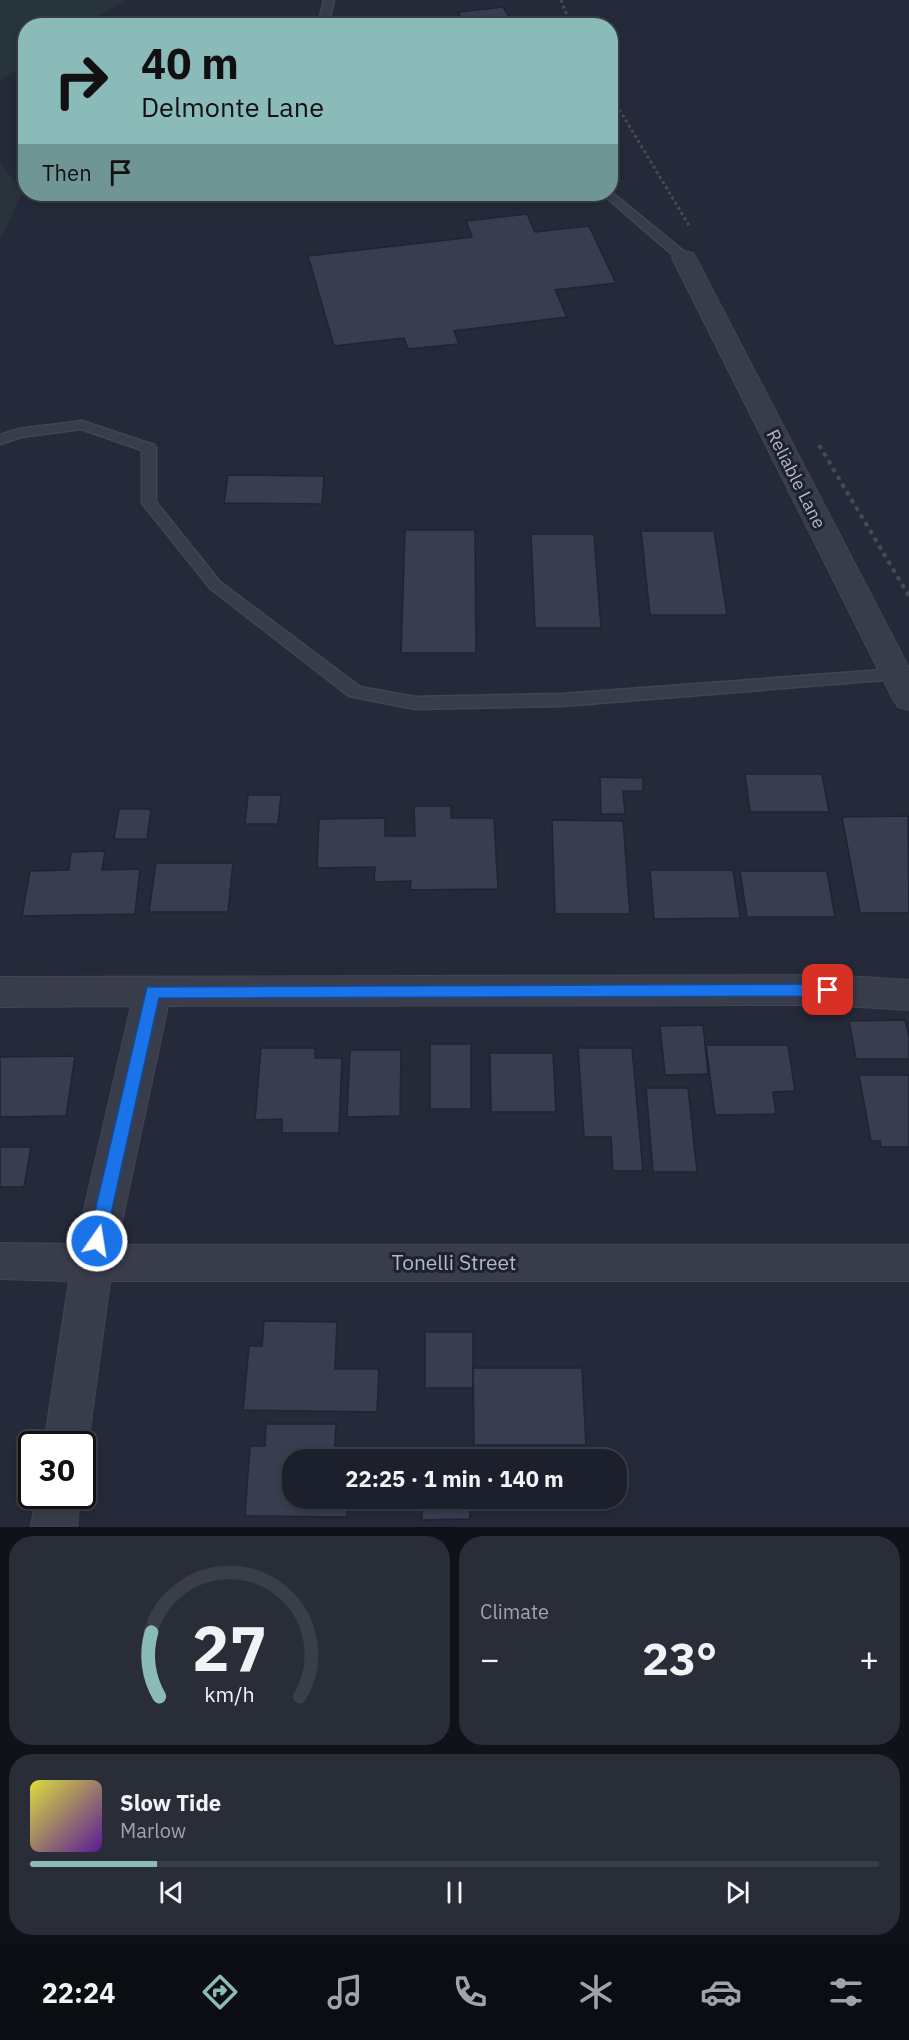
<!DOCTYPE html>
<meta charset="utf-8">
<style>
:root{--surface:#1c202c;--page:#292d38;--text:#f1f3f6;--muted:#a0a3a9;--line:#3a3e48;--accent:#8bbbb9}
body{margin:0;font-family:"IBM Plex Sans",sans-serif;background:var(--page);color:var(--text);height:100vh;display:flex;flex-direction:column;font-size:22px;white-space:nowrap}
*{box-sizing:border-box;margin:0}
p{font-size:20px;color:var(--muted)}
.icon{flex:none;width:33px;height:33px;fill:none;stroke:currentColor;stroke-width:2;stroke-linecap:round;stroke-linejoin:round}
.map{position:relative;height:1527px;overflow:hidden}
.drawer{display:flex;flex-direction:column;gap:9px;padding:9px;background:#0f1218;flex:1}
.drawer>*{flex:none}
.top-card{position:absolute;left:18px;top:18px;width:600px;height:183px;border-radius:24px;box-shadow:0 3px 9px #0003,0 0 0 2px var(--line);background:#8bbbb9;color:#111;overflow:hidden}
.speed{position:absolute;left:18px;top:1431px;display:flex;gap:12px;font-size:30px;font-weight:700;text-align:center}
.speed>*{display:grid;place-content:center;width:78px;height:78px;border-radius:50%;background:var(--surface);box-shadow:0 3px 9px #0003,0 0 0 2px var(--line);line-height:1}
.speed .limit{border:3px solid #111;border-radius:9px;background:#fff;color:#111}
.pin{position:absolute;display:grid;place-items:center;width:51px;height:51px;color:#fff;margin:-26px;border-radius:12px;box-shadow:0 3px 9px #0006}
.me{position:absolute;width:66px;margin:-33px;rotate:13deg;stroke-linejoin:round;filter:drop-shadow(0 0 4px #0008)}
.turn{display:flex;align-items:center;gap:21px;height:126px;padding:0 24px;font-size:27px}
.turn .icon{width:78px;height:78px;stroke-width:2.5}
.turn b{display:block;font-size:42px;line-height:51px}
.then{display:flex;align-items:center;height:57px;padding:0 24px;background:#0003;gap:12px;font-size:22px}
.big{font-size:45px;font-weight:800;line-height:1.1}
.drawer .card{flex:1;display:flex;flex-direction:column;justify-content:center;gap:9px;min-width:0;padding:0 21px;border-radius:24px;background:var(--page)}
.drawer .dial{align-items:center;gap:0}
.dial svg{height:156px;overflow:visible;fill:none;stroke:var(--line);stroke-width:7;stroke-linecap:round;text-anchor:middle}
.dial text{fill:var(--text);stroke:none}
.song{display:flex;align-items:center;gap:18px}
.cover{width:72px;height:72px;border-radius:9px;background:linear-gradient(135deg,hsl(60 70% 55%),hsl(270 70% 35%))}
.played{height:6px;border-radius:3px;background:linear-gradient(90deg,var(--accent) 15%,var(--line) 15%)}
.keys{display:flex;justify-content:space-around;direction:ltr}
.heat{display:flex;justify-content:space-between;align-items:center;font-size:33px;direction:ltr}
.drawer .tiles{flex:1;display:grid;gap:9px;grid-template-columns:1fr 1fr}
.card:last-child{grid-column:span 2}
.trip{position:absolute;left:282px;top:1449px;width:345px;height:60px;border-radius:24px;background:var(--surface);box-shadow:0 3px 9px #0003,0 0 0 2px var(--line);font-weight:800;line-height:60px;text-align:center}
.dock{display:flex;height:96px;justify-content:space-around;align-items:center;background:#0b0d12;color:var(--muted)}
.dock .icon{width:42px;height:42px}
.dock .on{color:var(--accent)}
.dock b{font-size:27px;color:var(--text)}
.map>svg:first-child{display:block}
.green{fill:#27343b}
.building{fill:#383d50;stroke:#202331;stroke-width:1.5}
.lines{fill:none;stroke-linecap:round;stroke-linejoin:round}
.lane-casing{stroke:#424553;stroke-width:3}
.street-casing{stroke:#424553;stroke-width:2}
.path-far1{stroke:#404e53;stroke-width:3;stroke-dasharray:3 3;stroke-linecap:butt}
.path{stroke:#404e53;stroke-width:4;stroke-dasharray:4.5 4.5;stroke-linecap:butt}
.lane{fill:#393c4a;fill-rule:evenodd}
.street{fill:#393c4a;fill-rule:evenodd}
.route{fill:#1a73e8;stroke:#114b97;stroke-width:1.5}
.labels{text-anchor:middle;stroke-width:6;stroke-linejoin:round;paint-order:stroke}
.street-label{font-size:18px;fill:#b4b7c6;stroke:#1e212f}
.near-street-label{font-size:21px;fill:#b4b7c6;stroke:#1e212f}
</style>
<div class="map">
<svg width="909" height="1527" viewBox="0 0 909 1527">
<rect width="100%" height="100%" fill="#252a3a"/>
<g class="green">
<polygon points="0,0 125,0 85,25 26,26 25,64 0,80"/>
<polygon points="0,161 22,193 0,240"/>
</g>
<g class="building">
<polygon points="503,7 515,26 466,26 458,12"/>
<polygon points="527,214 535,232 589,226 616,283 555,290 567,317 454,331 459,344 408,349 404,338 334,346 308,256 472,237 466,221"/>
<polygon points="228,475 324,476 322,504 224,503"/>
<polygon points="405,530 475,530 476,653 401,653"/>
<polygon points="641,531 714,531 727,615 650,615"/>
<polygon points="531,534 594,534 601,628 535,628"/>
<polygon points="745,774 822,774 829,812 750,812"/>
<polygon points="600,777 643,778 643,791 623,791 625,814 601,814"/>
<polygon points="248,795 281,795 278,824 245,824"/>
<polygon points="414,806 451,806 451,818 494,818 498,889 410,890 411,881 374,882 375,867 317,868 319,819 385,818 385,836 415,836"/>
<polygon points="119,809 151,809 147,839 114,839"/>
<polygon points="908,816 909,913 860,913 842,817"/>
<polygon points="552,820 623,821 630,914 555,914"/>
<polygon points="105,851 102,870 140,869 135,914 22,916 30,871 69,870 71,852"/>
<polygon points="156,863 233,863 228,912 149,912"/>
<polygon points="650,870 733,870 740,918 654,919"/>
<polygon points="740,871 827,871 835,917 747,917"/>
<polygon points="905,1020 909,1037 909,1059 856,1059 849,1021"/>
<polygon points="703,1025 708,1074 665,1075 660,1026"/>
<rect x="430" y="1044" width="41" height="65"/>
<polygon points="706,1045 788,1045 795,1091 773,1092 776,1114 715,1115"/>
<polygon points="261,1048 315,1048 315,1058 342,1058 339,1133 282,1133 282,1119 255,1120"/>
<polygon points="578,1048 632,1048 643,1171 613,1171 611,1137 584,1137"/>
<polygon points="350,1050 401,1050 400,1116 347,1117"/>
<polygon points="490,1053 553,1053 556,1112 491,1112"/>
<polygon points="75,1056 66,1116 0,1117 0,1057"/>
<polygon points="859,1075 909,1075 909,1147 881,1147 880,1141 871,1141"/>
<polygon points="646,1088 688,1088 697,1172 653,1172"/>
<polygon points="0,1147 31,1147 24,1187 0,1187"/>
<polygon points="264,1321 337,1322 335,1369 379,1369 377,1412 243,1410 249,1346 262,1346"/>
<rect x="425" y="1332" width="48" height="56"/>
<polygon points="473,1368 582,1368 586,1445 474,1445"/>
<polygon points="266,1424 336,1424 334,1460 292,1460 292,1498 348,1498 347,1517 245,1516 250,1446 265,1446"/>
<polygon points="422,1498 469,1498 470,1519 422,1520"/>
</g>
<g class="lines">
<defs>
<g id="lane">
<polygon points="324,0 334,0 328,26 318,26"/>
<polygon points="610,191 688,255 690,258 688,261 680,261 606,197 604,194 610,194"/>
<polygon points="82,421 154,445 156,448 156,502 220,582 360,687 415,697 562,694 896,669 902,670 904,674 902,678 896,679 562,706 415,709 349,696 210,588 142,503 142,450 81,429 21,437 0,444 0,435 19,429"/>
</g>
<g id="street">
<polygon points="684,251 693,253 696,258 909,668 909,710 898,707 893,699 672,258 675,253"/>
<polygon points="828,975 909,980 909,1010 828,1005 168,1006 117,1245 909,1245 909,1281 110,1281 88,1444 82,1457 82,1444 44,1444 69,1281 0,1279 0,1243 76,1244 131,1006 0,1007 0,977"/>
<polygon points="36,1496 80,1496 77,1527 31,1527"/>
</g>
</defs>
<use href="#lane" class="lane-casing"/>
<use href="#street" class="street-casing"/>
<g class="path-far1">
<polyline points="561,0 571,26"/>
<polyline points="610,94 690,227"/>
</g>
<polyline class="path" points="819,445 909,596"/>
<use href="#lane" class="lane"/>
<use href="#street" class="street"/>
</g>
<polygon class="route" points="828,984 833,986 836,990 833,995 828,996 159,998 105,1241 103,1246 97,1248 91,1246 88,1241 147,987"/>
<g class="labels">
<g class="street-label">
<text transform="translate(796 479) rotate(63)" y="6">Reliable Lane</text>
</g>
<g class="near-street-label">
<text x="454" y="1270">Tonelli Street</text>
</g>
</g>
</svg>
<div class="speed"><div class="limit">30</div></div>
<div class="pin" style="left:828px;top:990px;background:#d93025"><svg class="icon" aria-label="arrive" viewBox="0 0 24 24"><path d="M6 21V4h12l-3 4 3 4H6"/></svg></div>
<svg class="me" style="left:97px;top:1241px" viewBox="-20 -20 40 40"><circle r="17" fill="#1a73e8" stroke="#fff" stroke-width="3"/><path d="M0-11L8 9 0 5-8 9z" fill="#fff"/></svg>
<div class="trip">22:25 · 1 min · 140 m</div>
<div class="top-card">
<div class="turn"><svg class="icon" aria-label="right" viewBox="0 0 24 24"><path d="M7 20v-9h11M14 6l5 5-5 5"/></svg><div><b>40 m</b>Delmonte Lane</div></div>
<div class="then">Then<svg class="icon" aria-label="arrive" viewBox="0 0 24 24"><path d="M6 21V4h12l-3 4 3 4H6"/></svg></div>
</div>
</div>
<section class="drawer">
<div class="tiles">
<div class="card dial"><svg viewBox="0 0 100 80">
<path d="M14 69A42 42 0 1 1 86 69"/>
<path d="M14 69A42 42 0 0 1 10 36" stroke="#8bbbb9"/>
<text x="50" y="56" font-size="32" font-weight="700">27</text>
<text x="50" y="72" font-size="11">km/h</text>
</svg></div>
<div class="card"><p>Climate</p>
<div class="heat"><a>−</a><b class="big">23°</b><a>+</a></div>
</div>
<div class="card">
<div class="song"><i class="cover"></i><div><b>Slow Tide</b><p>Marlow</p></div></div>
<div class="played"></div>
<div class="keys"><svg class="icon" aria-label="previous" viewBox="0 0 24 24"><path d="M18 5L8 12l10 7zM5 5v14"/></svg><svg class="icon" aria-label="pause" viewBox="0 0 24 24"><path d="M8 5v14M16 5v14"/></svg><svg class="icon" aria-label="next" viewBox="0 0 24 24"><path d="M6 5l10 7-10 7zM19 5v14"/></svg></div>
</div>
</div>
</section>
<nav class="dock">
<b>22:24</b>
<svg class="icon on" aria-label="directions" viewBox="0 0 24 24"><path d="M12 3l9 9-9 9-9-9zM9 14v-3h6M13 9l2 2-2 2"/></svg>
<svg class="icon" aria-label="music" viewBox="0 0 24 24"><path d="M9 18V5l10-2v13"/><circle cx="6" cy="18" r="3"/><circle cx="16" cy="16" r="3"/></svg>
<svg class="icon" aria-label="phone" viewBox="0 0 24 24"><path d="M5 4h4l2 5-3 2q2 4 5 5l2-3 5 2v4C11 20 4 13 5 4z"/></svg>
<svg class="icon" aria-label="climate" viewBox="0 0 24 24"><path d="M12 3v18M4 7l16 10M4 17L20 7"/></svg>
<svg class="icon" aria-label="car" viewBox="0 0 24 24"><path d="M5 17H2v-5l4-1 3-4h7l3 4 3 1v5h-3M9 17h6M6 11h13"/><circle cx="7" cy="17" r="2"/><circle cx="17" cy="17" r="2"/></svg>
<svg class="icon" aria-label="filters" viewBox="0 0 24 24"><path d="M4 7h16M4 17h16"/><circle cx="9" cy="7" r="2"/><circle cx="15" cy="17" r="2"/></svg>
</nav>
